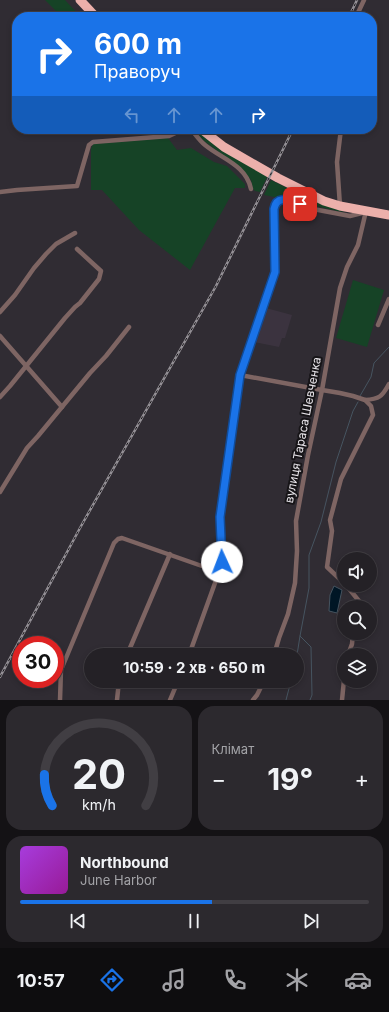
<!DOCTYPE html>
<html lang="uk">
<meta charset="utf-8">
<style>
:root{--surface:#242126;--page:#2c292e;--text:#f1f3f6;--muted:#a3a3a7;--line:#413e43;--accent:#1a73e8}
body{margin:0;font-family:Inter,sans-serif;background:var(--page);color:var(--text);height:100vh;display:flex;flex-direction:column;font-size:15px;white-space:nowrap}
*{box-sizing:border-box;margin:0}
p{font-size:13px;color:var(--muted)}
.icon{flex:none;width:22px;height:22px;fill:none;stroke:currentColor;stroke-width:2;stroke-linecap:round;stroke-linejoin:round}
.map{position:relative;height:700px;overflow:hidden}
.details{display:flex;flex-direction:column;gap:6px;padding:6px;background:#141215;flex:1}
.details>*{flex:none}
.top-card{position:absolute;left:12px;top:12px;width:365px;height:122px;border-radius:16px;box-shadow:0 2px 6px #0003,0 0 0 1px var(--line);background:#1a73e8;color:#fff;overflow:hidden}
.tools{position:absolute;left:337px;top:552px;display:grid;gap:8px}
.tools a{display:grid;place-items:center;width:40px;height:40px;border-radius:50%;background:var(--surface);box-shadow:0 2px 6px #0003,0 0 0 1px var(--line);font-size:20px}
.speed{position:absolute;left:12px;top:636px;display:flex;gap:8px;font-size:20px;font-weight:700;text-align:center}
.speed>*{display:grid;place-content:center;width:52px;height:52px;border-radius:50%;background:var(--surface);box-shadow:0 2px 6px #0003,0 0 0 1px var(--line);line-height:1}
.speed .limit{border:6px solid #d22;background:#fff;color:#111}
.pin{position:absolute;display:grid;place-items:center;width:34px;height:34px;color:#fff;margin:-17px;border-radius:8px;box-shadow:0 2px 6px #0006}
.me{position:absolute;width:44px;margin:-22px;rotate:358deg;stroke-linejoin:round;filter:drop-shadow(0 0 3px #0008)}
.turn{display:flex;align-items:center;gap:14px;height:84px;padding:0 16px;font-size:18px}
.turn .icon{width:52px;height:52px;stroke-width:2.5}
.turn b{display:block;font-size:28px;line-height:34px}
.lanes{display:flex;align-items:center;height:38px;padding:0 16px;background:#0003;justify-content:center;gap:20px;direction:ltr}
.lanes .off{opacity:.35}
.big{font-size:30px;font-weight:700;line-height:1.1}
.details .widget{flex:1;display:flex;flex-direction:column;justify-content:center;gap:6px;min-width:0;padding:0 14px;border-radius:16px;background:var(--page)}
.details .dial{align-items:center;gap:0}
.dial svg{height:104px;overflow:visible;fill:none;stroke:var(--line);stroke-width:7;stroke-linecap:round;text-anchor:middle}
.dial text{fill:var(--text);stroke:none}
.song{display:flex;align-items:center;gap:12px}
.cover{width:48px;height:48px;border-radius:6px;background:linear-gradient(135deg,hsl(280 70% 55%),hsl(300 70% 35%))}
.played{height:4px;border-radius:2px;background:linear-gradient(90deg,var(--accent) 55%,var(--line) 55%)}
.keys{display:flex;justify-content:space-around;direction:ltr}
.heat{display:flex;justify-content:space-between;align-items:center;font-size:22px;direction:ltr}
.details .tiles{flex:1;display:grid;gap:6px;grid-template-columns:1fr 1fr}
.widget:last-child{grid-column:span 2}
.trip{position:absolute;left:84px;top:648px;width:220px;height:40px;border-radius:20px;background:var(--surface);box-shadow:0 2px 6px #0003,0 0 0 1px var(--line);font-weight:700;line-height:40px;text-align:center}
.menu{display:flex;height:64px;justify-content:space-around;align-items:center;background:#0e0d0f;color:var(--muted)}
.menu .icon{width:28px;height:28px}
.menu .active{color:var(--accent)}
.menu b{font-size:18px;color:var(--text)}
.map>svg:first-child{display:block}
.built{fill:#3b333f}
.green{fill:#164326}
.water{fill:#001625;stroke:#465460}
.lines{fill:none;stroke-linecap:round;stroke-linejoin:round}
.stream{stroke:#465460;stroke-width:1}
.street{stroke:#7e6563;stroke-width:4.5}
.highway{stroke:#ecb0ab;stroke-width:9}
.rail-casing{stroke:#959197;stroke-width:2.5}
.rail{stroke:#171518;stroke-width:1;stroke-dasharray:3;stroke-linecap:butt}
.route-casing{stroke:#114b97;stroke-width:10}
.route{stroke:#1a73e8;stroke-width:7}
.labels{text-anchor:middle;stroke-width:4;stroke-linejoin:round;paint-order:stroke}
.street-label{font-size:12px;fill:#e8e5ea;stroke:#171518}
</style>
<div class="map">
<svg width="389" height="700" viewBox="0 0 389 700">
<rect width="100%" height="100%" fill="#302c33"/>
<polygon class="built" points="266,308 292,315 285,338 282,338 279,347 254,342"/>
<g class="green">
<polygon points="45,0 65,0 81,17 62,17"/>
<polygon points="193,129 196,129 202,134 268,175 260,192 255,191 253,189 251,180 241,168 204,141"/>
<polygon points="168,138 177,150 191,148 214,162 227,166 245,184 245,188 235,188 190,270 139,230 102,190 91,190 91,149 93,144"/>
<polygon points="271,180 306,197 346,213 311,205 288,198 274,197 264,195"/>
<polygon points="353,280 384,290 367,347 336,338"/>
</g>
<polygon class="water" points="334,586 342,590 337,613 329,611 330,595"/>
<g class="lines">
<g class="stream">
<polyline points="360,396 371,377 374,363 389,347"/>
<polyline points="297,655 300,636"/>
<polyline points="286,700 291,681"/>
<polyline points="310,700 312,695 311,647 300,636 309,588 309,555 321,522 336,462 353,411 358,402"/>
</g>
<g class="street">
<polyline points="356,17 364,0"/>
<path d="M191,129c4,5 9,12 14,16 17,14 41,20 46,44"/>
<polyline points="0,192 17,190 77,186 89,145 93,142 169,136 184,129"/>
<polyline points="340,206 337,162 341,129"/>
<polyline points="0,312 15,295 34,268 46,254 56,244 75,233"/>
<polyline points="378,325 389,299"/>
<polyline points="0,336 62,407"/>
<polyline points="240,375 322,390 340,393 353,396 365,400 371,406 373,415 341,479 330,520 332,531 327,567 344,583"/>
<polyline points="0,397 10,386 65,318 75,307 80,303 99,279 101,271 77,249"/>
<path d="M365,400c14,-1 17,-3 24,-16"/>
<polyline points="0,492 27,448 38,436 90,373 106,356 129,327"/>
<polyline points="346,585 359,601 361,607"/>
<polyline points="127,655 170,554"/>
<polyline points="189,655 219,572 222,562 220,517 240,375 275,272 274,209 275,203 279,201 283,200 313,209 350,216 362,213"/>
<polyline points="274,655 279,638 288,614 295,583 297,551 296,521 308,455 322,390 340,288 347,267 358,245 366,211"/>
<polyline points="348,655 352,644 353,633"/>
<polyline points="60,700 61,670 114,543 118,539 122,538 219,572"/>
<polyline points="117,700 119,681"/>
<polyline points="170,700 178,681"/>
<polyline points="253,700 257,695 264,681"/>
<polyline points="342,700 344,680"/>
</g>
<g class="highway">
<polyline points="80,0 96,17"/>
<polyline points="201,129 224,147 278,178 324,201 340,206 389,215"/>
</g>
<defs>
<g id="rail">
<polyline points="349,17 357,0"/>
<polyline points="0,677 80,528 216,286 293,129"/>
</g>
</defs>
<use href="#rail" class="rail-casing"/>
<use href="#rail" class="rail"/>
</g>
<g class="lines">
<defs>
<path id="route" d="M222,562l-2,-45 20,-142 35,-103 -1,-63c3,-15 16,-8 26,-5"/>
</defs>
<use href="#route" class="route-casing"/>
<use href="#route" class="route"/>
</g>
<g class="labels">
<g class="street-label">
<text transform="translate(303 430) rotate(-79)" y="4">вулиця Тараса Шевченка</text>
</g>
</g>
</svg>
<div class="tools">
<a><svg class="icon" aria-label="sound" viewBox="0 0 24 24"><path d="M4 9h4l5-4v14l-5-4H4zM17 9q2 3 0 6"/></svg></a>
<a><svg class="icon" aria-label="search" viewBox="0 0 24 24"><circle cx="10" cy="10" r="6"/><path d="M15 15l6 6"/></svg></a>
<a><svg class="icon" aria-label="layers" viewBox="0 0 24 24"><path d="M12 4l9 5-9 5-9-5zM3 14l9 5 9-5"/></svg></a>
</div>
<div class="speed"><div class="limit">30</div></div>
<div class="pin" style="left:300px;top:204px;background:#d93025"><svg class="icon" aria-label="arrive" viewBox="0 0 24 24"><path d="M6 21V4h12l-3 4 3 4H6"/></svg></div>
<svg class="me" style="left:222px;top:562px" viewBox="-20 -20 40 40"><circle r="19" fill="#fff"/><path d="M0-13L10 11 0 6-10 11z" fill="#1a73e8"/></svg>
<div class="trip">10:59 · 2 хв · 650 m</div>
<div class="top-card">
<div class="turn"><svg class="icon" aria-label="right" viewBox="0 0 24 24"><path d="M7 20v-9h11M14 6l5 5-5 5"/></svg><div><b>600 m</b>Праворуч</div></div>
<div class="lanes"><svg class="icon off" aria-label="left" viewBox="0 0 24 24"><path d="M17 20v-9H6M10 6l-5 5 5 5"/></svg><svg class="icon off" aria-label="ahead" viewBox="0 0 24 24"><path d="M12 20V5M6 11l6-6 6 6"/></svg><svg class="icon off" aria-label="ahead" viewBox="0 0 24 24"><path d="M12 20V5M6 11l6-6 6 6"/></svg><svg class="icon" aria-label="right" viewBox="0 0 24 24"><path d="M7 20v-9h11M14 6l5 5-5 5"/></svg></div>
</div>
</div>
<section class="details">
<div class="tiles">
<div class="widget dial"><svg viewBox="0 0 100 80">
<path d="M14 69A42 42 0 1 1 86 69"/>
<path d="M14 69A42 42 0 0 1 8 45" stroke="#1a73e8"/>
<text x="50" y="56" font-size="32" font-weight="700">20</text>
<text x="50" y="72" font-size="11">km/h</text>
</svg></div>
<div class="widget"><p>Клімат</p>
<div class="heat"><a>−</a><b class="big">19°</b><a>+</a></div>
</div>
<div class="widget">
<div class="song"><i class="cover"></i><div><b>Northbound</b><p>June Harbor</p></div></div>
<div class="played"></div>
<div class="keys"><svg class="icon" aria-label="previous" viewBox="0 0 24 24"><path d="M18 5L8 12l10 7zM5 5v14"/></svg><svg class="icon" aria-label="pause" viewBox="0 0 24 24"><path d="M8 5v14M16 5v14"/></svg><svg class="icon" aria-label="next" viewBox="0 0 24 24"><path d="M6 5l10 7-10 7zM19 5v14"/></svg></div>
</div>
</div>
</section>
<nav class="menu">
<b>10:57</b>
<svg class="icon active" aria-label="directions" viewBox="0 0 24 24"><path d="M12 3l9 9-9 9-9-9zM9 14v-3h6M13 9l2 2-2 2"/></svg>
<svg class="icon" aria-label="music" viewBox="0 0 24 24"><path d="M9 18V5l10-2v13"/><circle cx="6" cy="18" r="3"/><circle cx="16" cy="16" r="3"/></svg>
<svg class="icon" aria-label="phone" viewBox="0 0 24 24"><path d="M5 4h4l2 5-3 2q2 4 5 5l2-3 5 2v4C11 20 4 13 5 4z"/></svg>
<svg class="icon" aria-label="climate" viewBox="0 0 24 24"><path d="M12 3v18M4 7l16 10M4 17L20 7"/></svg>
<svg class="icon" aria-label="car" viewBox="0 0 24 24"><path d="M5 17H2v-5l4-1 3-4h7l3 4 3 1v5h-3M9 17h6M6 11h13"/><circle cx="7" cy="17" r="2"/><circle cx="17" cy="17" r="2"/></svg>
</nav>
